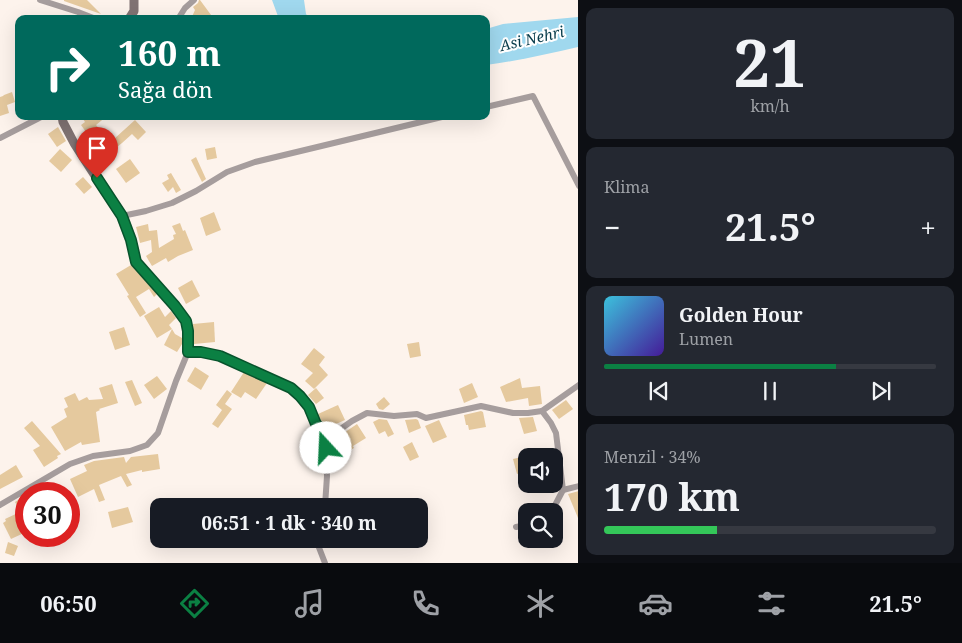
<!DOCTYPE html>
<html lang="tr">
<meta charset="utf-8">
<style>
:root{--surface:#171b24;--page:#242831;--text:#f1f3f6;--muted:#9ea1a6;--line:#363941;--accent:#0b8043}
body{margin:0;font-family:"Noto Serif",serif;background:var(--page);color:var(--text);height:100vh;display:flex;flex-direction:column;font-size:19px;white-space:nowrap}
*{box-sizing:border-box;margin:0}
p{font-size:16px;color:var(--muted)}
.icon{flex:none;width:28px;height:28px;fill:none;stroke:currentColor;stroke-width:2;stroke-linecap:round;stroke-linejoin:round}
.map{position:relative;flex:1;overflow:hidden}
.panel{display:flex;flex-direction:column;gap:8px;padding:8px;background:#0d0f14;width:384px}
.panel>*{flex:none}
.hud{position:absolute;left:15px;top:15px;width:475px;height:105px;border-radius:10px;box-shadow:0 5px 20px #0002;background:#00695c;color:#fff;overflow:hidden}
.controls{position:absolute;left:518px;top:448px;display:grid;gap:10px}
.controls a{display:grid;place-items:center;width:45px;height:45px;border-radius:10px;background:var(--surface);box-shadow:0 5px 20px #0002;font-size:25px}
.speed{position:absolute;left:15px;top:482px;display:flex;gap:10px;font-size:25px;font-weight:700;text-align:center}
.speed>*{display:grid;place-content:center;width:65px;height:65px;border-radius:50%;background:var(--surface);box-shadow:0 5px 20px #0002;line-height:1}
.speed .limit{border:8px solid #d22;background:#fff;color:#111}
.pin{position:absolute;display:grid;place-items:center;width:42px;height:42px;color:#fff;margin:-51px -21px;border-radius:50% 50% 50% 0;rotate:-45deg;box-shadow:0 0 5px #0007}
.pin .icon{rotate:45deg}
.me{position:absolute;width:55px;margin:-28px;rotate:340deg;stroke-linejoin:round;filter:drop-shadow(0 0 4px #0008)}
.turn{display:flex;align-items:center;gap:18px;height:105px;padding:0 20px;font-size:22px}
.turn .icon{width:65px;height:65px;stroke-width:2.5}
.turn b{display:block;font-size:35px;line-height:42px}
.big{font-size:38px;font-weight:700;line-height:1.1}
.panel .tile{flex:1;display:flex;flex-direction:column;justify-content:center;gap:8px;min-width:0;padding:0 18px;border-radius:10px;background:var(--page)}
.panel .dial{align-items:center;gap:0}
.dial b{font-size:65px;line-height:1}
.song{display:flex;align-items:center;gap:15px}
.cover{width:60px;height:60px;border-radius:8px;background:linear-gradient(135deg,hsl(190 70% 55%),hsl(260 70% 35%))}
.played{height:5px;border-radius:2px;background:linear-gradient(90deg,var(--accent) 70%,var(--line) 70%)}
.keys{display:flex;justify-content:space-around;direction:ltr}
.heat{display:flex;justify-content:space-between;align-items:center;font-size:28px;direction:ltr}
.charge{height:8px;border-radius:4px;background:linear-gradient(90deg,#34c759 34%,var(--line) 0)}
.trip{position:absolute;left:150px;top:498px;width:278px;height:50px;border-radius:10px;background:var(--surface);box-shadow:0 5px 20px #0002;font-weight:700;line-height:50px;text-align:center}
.dock{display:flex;height:80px;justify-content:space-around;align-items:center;background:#090b0e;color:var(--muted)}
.dock .icon{width:35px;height:35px}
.dock .selected{color:var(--accent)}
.dock b{font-size:22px;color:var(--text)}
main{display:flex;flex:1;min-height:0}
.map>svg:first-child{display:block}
.water{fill:#a0d8ee}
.building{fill:#e5c99e}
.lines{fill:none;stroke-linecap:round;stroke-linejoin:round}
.street{stroke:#a69d9d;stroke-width:6}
.secondary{stroke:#807373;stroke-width:9}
.route-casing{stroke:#07532c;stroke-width:12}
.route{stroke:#0b8043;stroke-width:9}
.labels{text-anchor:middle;stroke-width:4;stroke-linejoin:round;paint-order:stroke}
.water-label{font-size:15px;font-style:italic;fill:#073b4a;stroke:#fff}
</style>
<main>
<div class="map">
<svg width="579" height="563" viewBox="0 0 579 563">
<rect width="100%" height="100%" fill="#fdf3ec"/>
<g class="water">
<polygon points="272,0 304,0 306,14 310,19 279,19"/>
<path d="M578,17v30c-30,7 -61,14 -92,18v-36l17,-5z"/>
</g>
<g class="building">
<polygon points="64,0 87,0 101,14 64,1"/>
<polygon points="199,0 200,0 214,19 191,19 195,10 193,7 198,3"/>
<polygon points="12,92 15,102 7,105 9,113 0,116 0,97 3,96 4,95"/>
<polygon points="81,116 107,116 96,125 100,130 95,134 91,129 86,132 81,125 85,122"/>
<polygon points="135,120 146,132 138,140 132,134 122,143 97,163 91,156 114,139"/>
<polygon points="58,127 66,141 57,147 48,134"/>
<polygon points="215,147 217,158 207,160 205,149"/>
<polygon points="60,149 72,160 61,172 49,161"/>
<polygon points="196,157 206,179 202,182 191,160"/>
<polygon points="130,159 140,173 126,183 116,169"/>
<polygon points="171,173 181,190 176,193 173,187 168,192 162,183 169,179 167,175"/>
<polygon points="83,177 92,187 84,194 75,184"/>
<polygon points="214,212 221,230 206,236 200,218"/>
<polygon points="180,223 183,231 185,230 193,250 178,256 168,262 166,258 152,266 146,256 152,252 151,240 140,243 136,227 148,224 149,231 157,230 159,248 174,239 173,235 176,234 172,226"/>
<polygon points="131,265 157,294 154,297 149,289 136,297 146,313 140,317 127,296 129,295 116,274"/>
<polygon points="192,280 200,296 186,304 178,288"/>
<polygon points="159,307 165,317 171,311 176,318 169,325 172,329 157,338 144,316"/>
<polygon points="214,322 215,342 194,344 193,324"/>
<polygon points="124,327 130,345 115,350 109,332"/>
<polygon points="172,329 175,334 182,338 182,344 177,352 164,345"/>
<polygon points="419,342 421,356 410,358 407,344"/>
<polygon points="314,348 325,357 319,365 328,375 314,389 305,381 313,373 301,364"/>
<polygon points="195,367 209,376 201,390 187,381"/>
<polygon points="244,372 267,383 256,399 245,392 241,398 231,392"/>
<polygon points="157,376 167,389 154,399 144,385"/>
<polygon points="520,378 522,388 540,386 542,404 529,406 528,398 506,402 500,387"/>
<polygon points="132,380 142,403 135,406 125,382"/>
<polygon points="472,383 478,397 464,403 459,389"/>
<polygon points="112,384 118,403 99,409 100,410 96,412 100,442 82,445 81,442 65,451 51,427 67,417 64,409 68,407 64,398 75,393 79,401 87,397 89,400 103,399 99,388"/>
<polygon points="316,388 324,398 316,404 308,395"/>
<polygon points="227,390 232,394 225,404 232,409 218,428 212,424 222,410 216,405"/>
<polygon points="384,397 390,404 383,410 379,409 376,404"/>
<polygon points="566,400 573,409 559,419 552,410"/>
<polygon points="338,405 345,420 327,428 323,424 318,414"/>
<polygon points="481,411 483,412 486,427 469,430 468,425 466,425 464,415"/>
<polygon points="533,417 537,431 524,434 519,418"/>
<polygon points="379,419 387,420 394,434 388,437 385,431 379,434 373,422"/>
<polygon points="416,419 418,420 421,428 409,433 405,420"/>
<polygon points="439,420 447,437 433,443 425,426"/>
<polygon points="32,421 61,454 57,456 58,458 44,467 33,450 40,446 24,428"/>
<polygon points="357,424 366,438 353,446 354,448 342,454 344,459 336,463 331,452 330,443 336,441 335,439"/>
<polygon points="412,442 419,457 410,461 403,447"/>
<polygon points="158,454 160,469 142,472 142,470 126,474 132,485 127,487 121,476 99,485 105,500 99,502 94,489 78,497 70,479 87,471 84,465 94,461 124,457 126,463 131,457"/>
<polygon points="526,456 526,471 517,474 513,459"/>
<polygon points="16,465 23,477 0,489 0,475"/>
<polygon points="579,491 579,518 578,518 568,494"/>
<polygon points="26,495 26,512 22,514 15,502"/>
<polygon points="128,507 133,522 112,528 108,512"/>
<polygon points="20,512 26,526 26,532 11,539 3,523 6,521 5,519"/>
<polygon points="8,542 18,546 14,556 5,553"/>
</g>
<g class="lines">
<g class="street">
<polyline points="40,0 78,12 96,19"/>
<polyline points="178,19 185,8 194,0"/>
<polyline points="486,107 533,96 579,186"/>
<polyline points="0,138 43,116"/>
<polyline points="122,216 146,211 172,203 196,191 227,172 255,162 446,116"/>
<polyline points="542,411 579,385"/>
<path d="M0,505l70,-41 23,-8 37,-5 17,-6 11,-12 18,-52 12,-29h13l19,4 71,32c6,6 12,11 17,17 8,12 7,27 24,30l20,-14 15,-8 27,3 23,-2 9,4 55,-12 32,7h15l14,-2 9,12 5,10 7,57 16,-4"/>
<polyline points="325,506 327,476 325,434"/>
<polyline points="552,511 563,490"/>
<polyline points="516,527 526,525"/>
<polyline points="319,539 318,545 325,563"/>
</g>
<g class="secondary">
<polyline points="129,19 134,11 134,0"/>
<polyline points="62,116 63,122 74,143 112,202 122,216 131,240 136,261 175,306 186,321 188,331 188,352"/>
</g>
</g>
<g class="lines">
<defs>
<polyline id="route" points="97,178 122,216 131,240 136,262 175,306 186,321 188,331 188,352 201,352 220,356 291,388 300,396 309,407 316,424 326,434 326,448"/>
</defs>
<use href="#route" class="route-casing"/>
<use href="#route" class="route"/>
</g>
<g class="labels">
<g class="water-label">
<text transform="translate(532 39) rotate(-13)" y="5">Asi Nehri</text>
</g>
</g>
</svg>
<div class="controls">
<a><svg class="icon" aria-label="sound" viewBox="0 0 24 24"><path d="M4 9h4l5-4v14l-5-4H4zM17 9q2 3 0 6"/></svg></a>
<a><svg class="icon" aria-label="search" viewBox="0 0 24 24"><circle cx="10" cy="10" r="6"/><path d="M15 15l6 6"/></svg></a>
</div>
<div class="speed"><div class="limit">30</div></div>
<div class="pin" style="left:97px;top:178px;background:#d93025"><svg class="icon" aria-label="arrive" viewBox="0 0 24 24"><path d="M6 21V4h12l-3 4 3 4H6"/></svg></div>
<svg class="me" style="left:326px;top:448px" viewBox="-20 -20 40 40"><circle r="19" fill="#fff"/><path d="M0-13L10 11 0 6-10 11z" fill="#0b8043"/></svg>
<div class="trip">06:51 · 1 dk · 340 m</div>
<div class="hud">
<div class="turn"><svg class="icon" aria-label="right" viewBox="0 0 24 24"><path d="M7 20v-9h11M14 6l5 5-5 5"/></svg><div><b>160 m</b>Sağa dön</div></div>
</div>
</div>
<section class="panel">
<div class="tile dial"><b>21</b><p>km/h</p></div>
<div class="tile"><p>Klima</p>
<div class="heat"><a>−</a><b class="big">21.5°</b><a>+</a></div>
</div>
<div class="tile">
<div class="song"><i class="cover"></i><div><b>Golden Hour</b><p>Lumen</p></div></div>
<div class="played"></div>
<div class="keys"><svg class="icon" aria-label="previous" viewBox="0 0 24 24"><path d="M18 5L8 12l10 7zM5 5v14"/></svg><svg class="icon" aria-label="pause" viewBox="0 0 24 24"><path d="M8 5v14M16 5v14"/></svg><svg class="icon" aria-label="next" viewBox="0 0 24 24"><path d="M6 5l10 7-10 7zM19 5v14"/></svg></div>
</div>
<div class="tile"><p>Menzil · 34%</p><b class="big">170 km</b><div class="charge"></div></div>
</section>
</main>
<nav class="dock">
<b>06:50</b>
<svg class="icon selected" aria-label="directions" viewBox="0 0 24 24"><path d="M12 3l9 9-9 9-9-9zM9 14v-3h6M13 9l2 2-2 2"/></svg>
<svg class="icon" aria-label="music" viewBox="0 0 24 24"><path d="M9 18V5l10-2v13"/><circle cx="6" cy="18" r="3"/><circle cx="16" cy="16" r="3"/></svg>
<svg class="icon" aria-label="phone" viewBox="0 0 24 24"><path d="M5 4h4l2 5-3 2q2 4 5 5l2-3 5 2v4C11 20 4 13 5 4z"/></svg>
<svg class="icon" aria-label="climate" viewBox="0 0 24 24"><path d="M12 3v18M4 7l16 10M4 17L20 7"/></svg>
<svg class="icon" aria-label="car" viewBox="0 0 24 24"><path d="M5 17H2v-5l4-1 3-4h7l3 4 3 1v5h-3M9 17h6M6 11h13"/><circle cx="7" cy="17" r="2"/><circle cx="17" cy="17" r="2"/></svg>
<svg class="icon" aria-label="filters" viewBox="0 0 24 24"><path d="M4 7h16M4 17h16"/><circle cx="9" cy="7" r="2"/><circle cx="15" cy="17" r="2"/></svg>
<b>21.5°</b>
</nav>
